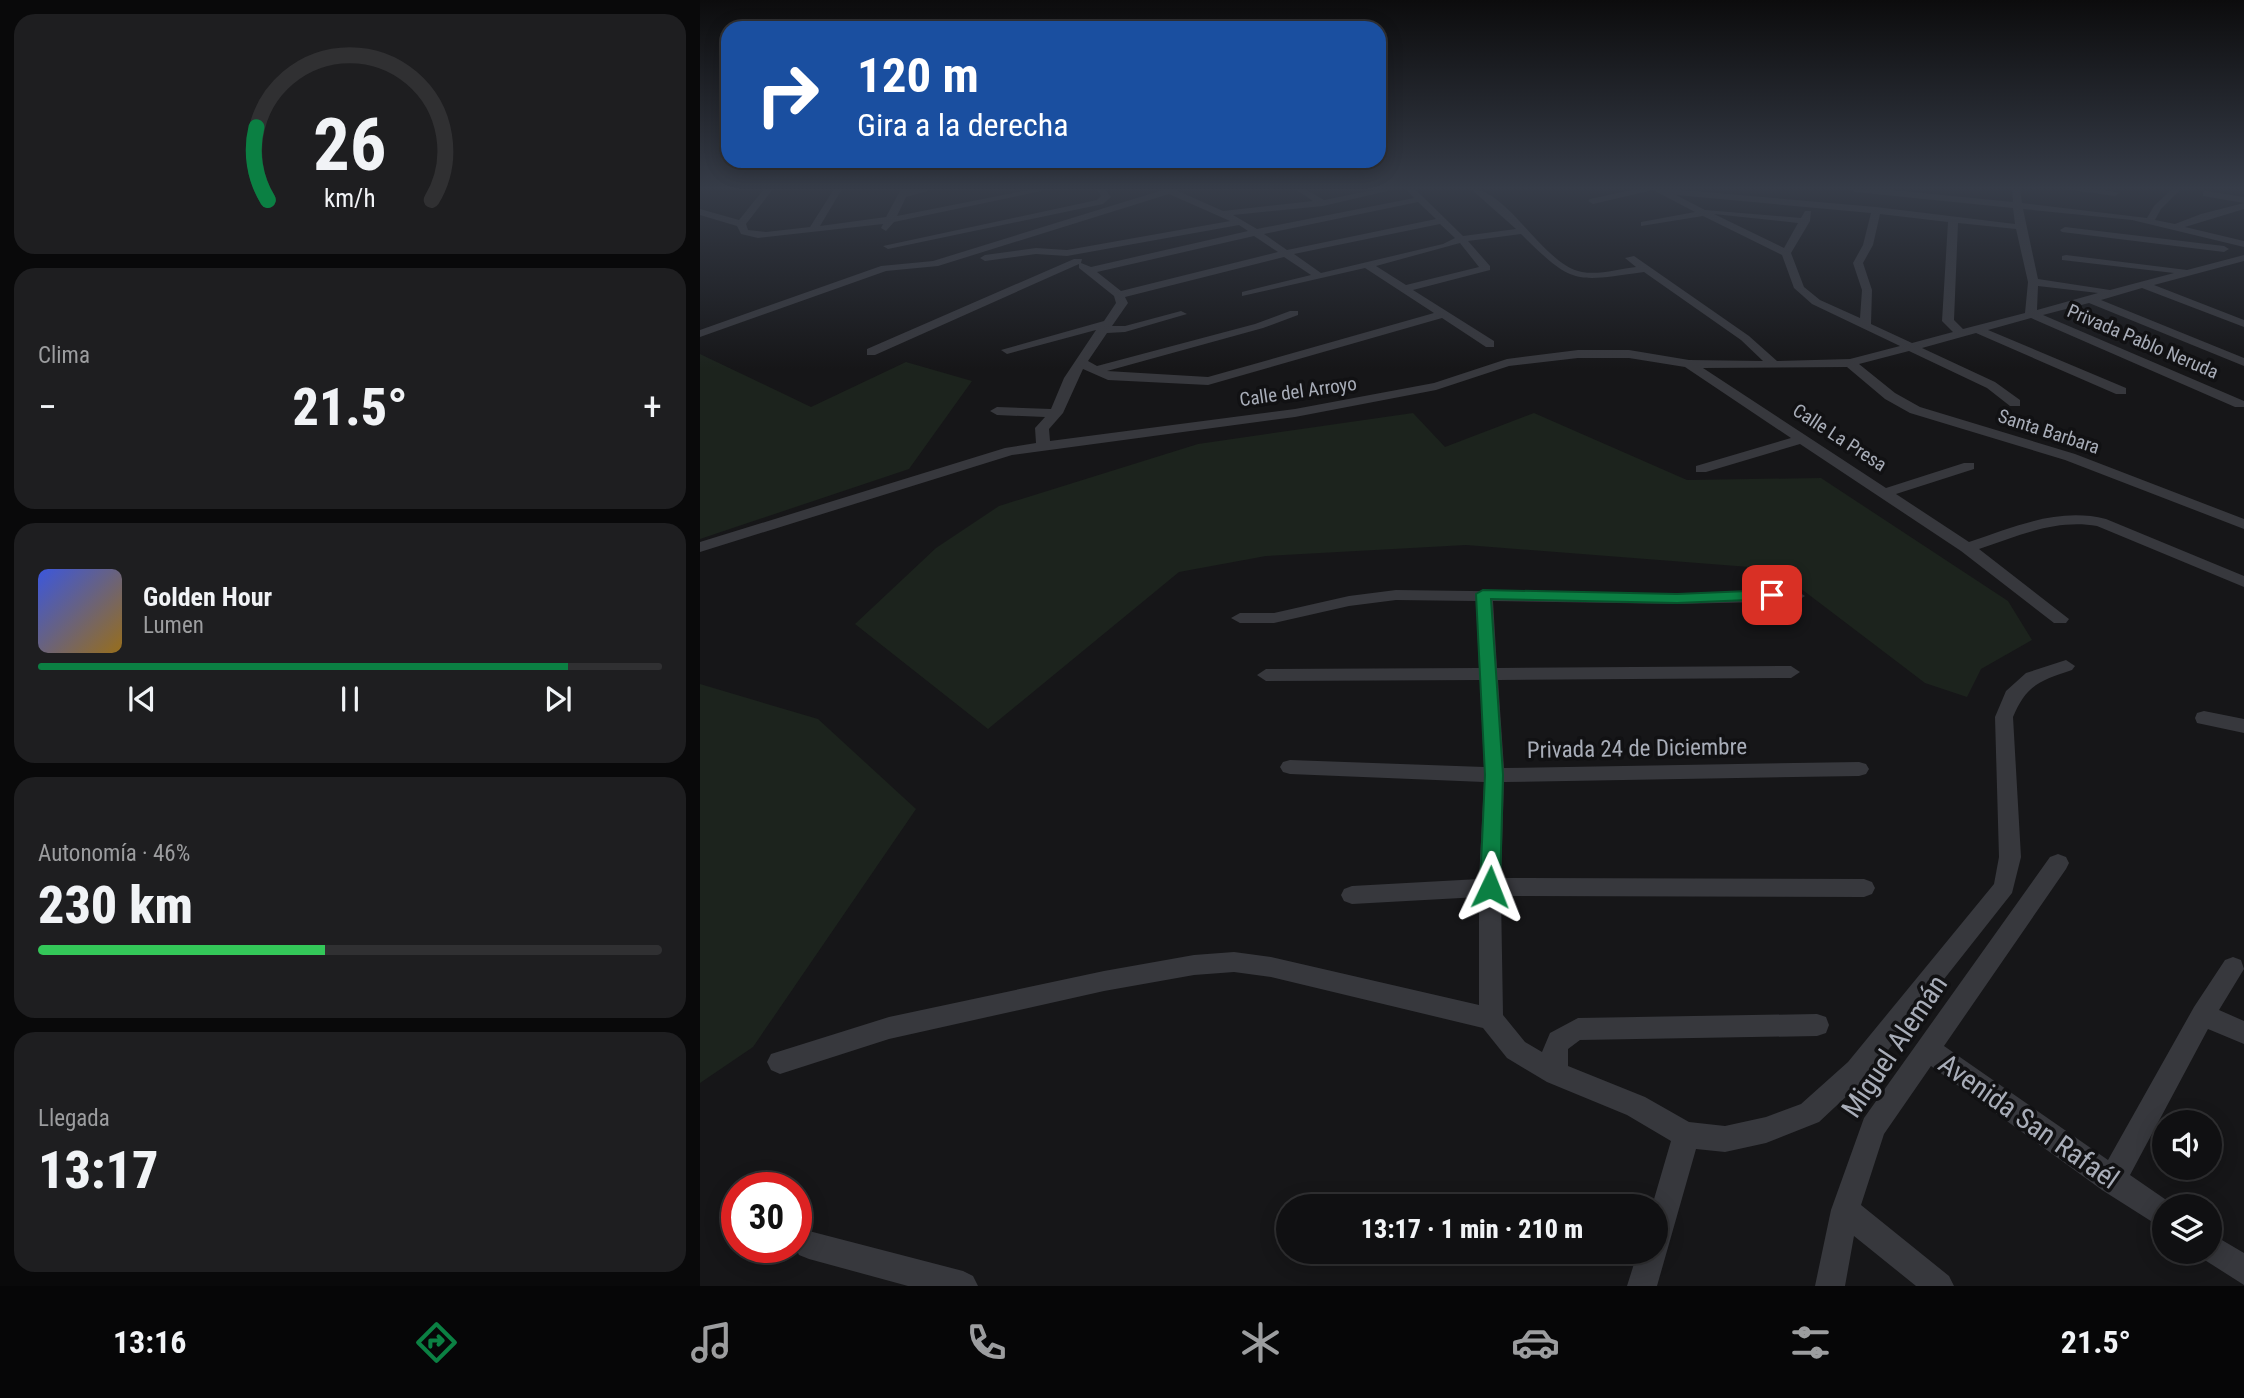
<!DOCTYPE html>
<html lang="es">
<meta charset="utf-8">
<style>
:root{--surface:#101012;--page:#1e1e20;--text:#f1f3f6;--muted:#9c9d9f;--line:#303032;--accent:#0b8043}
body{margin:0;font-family:"Roboto Condensed",sans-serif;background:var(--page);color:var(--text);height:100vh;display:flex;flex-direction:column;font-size:26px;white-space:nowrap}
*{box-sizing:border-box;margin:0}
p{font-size:23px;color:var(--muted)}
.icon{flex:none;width:38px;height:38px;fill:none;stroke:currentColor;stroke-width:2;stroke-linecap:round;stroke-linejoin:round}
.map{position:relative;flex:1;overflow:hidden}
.side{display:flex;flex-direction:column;gap:14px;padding:14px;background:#09090a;width:700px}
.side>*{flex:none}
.top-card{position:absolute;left:21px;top:21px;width:665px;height:147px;border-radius:21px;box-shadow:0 4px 18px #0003,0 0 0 2px var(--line);background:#1a4fa0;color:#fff;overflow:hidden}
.fabs{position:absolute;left:1452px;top:1110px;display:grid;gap:14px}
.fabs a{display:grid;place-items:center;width:70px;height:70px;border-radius:50%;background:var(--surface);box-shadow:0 4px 18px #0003,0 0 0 2px var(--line);font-size:35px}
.speed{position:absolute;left:21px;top:1172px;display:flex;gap:14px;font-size:35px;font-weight:700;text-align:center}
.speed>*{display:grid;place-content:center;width:91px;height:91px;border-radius:50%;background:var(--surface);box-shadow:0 4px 18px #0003,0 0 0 2px var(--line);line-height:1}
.speed .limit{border:10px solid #d22;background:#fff;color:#111}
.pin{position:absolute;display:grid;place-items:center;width:60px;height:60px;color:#fff;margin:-30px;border-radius:14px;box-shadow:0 4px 10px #0006}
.me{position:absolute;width:77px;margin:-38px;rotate:2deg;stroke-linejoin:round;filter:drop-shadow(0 0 5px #0008)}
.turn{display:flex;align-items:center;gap:24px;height:147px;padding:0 21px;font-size:32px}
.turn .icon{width:91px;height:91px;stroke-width:2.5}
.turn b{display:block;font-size:49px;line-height:60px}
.big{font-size:52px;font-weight:800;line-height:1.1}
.side .tile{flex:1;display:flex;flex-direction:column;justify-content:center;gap:10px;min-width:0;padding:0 24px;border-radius:21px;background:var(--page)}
.side .dial{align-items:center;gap:0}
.dial svg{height:182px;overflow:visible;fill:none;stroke:var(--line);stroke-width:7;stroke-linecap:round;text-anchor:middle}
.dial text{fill:var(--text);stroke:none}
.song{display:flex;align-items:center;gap:21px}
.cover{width:84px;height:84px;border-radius:10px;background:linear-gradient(135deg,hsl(230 70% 55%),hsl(40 70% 35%))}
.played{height:7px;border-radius:4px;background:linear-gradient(90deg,var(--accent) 85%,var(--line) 85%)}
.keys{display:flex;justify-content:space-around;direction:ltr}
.heat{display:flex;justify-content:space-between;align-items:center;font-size:38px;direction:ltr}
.charge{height:10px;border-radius:5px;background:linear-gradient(90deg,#34c759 46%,var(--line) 0)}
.trip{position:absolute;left:576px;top:1194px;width:392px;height:70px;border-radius:35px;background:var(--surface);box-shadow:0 4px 18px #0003,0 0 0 2px var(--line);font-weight:800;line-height:70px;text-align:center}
.tabs{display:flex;height:112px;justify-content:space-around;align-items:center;background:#060607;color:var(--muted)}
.tabs .icon{width:49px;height:49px}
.tabs .selected{color:var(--accent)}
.tabs b{font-size:32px;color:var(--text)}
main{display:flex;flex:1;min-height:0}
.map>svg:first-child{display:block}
.green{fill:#1c231d}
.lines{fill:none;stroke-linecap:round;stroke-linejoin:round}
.street{fill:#37383d;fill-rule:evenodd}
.route{fill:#0b8043;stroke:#07532c;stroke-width:2}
.labels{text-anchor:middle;stroke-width:7;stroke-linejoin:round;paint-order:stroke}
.far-street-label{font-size:19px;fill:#a8adb8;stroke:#111113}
.street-label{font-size:23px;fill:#a8adb8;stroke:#111113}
.near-street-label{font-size:28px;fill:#a8adb8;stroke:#111113}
</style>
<main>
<section class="side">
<div class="tile dial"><svg viewBox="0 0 100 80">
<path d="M14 69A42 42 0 1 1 86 69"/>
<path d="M14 69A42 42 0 0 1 9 37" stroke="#0b8043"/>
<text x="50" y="56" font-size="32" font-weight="700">26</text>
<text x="50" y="72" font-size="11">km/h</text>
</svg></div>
<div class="tile"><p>Clima</p>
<div class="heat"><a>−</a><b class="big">21.5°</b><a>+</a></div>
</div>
<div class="tile">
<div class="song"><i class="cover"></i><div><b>Golden Hour</b><p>Lumen</p></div></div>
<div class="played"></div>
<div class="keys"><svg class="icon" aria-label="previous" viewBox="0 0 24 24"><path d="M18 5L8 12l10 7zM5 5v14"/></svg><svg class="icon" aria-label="pause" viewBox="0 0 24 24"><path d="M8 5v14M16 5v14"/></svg><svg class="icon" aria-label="next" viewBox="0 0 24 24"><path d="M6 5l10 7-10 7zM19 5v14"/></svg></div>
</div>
<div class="tile"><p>Autonomía · 46%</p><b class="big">230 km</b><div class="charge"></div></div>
<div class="tile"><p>Llegada</p><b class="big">13:17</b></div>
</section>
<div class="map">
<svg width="1544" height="1286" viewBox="0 0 1544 1286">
<rect width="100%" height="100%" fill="#161618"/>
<g class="green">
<polygon points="0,354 111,407 206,362 272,381 209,469 0,539"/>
<polygon points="713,413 745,447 834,413 987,480 1121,478 1308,601 1332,640 1281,669 1267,697 1225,683 1075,569 766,545 566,556 479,572 288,729 155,624 236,548 299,506 498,444"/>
<polygon points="0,684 118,719 216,809 53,1047 0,1083"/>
</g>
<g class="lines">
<g class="street">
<polygon points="64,189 73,189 46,224 48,230 66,232 110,227 134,189 142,189 120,226 186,217 201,189 235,189 206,197 197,216 333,189 351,189 194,222 186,231 181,228 183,224 58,238 41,234 37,226 0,215 0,209 39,220"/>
<polygon points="397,189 405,189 411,197 403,204 188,249 183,246 397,200 401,196"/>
<path d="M466,189h14l-2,2 45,20 90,-10 -18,-12h10l19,11 55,-11h17l-73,17 -90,9 24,14 157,-31 -8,-9h9l48,47 53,-7 -45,-40c37,0 72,76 111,83 17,3 37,-3 54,-5l-11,-9 9,-2 115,80 28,25 73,-2 50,-13 -88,-42 -18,-16 -12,-33 -79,-39 -62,10v-4l54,-10 -42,-22 -60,14 -5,-3 2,-2 46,-10h34l206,18 139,17 -2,-16 -158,-16 -4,-3h31l131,13 -1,-13h8l2,14 125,15 7,-12 18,-17h9l-20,20 -6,11 20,4 26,-10 43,-11v6l-59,18 59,14v6l-112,-27 -109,-11 15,70 72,11 64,-17 -112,-13v-4l4,-1 121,15 57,-15v6l-90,24 90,35v7l-102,-39 -41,12 143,58v8l-155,-63 -46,12 201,86v6h-9l-204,-89 -43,12 138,58v6h-10l-140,-61 -54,15 73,34 25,18v6h-10l-23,-18 -78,-37 -50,13 36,29 25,14 155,47 169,65v10l-179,-69 -155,-47 -25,-14 -38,-32 -144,1 183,120 78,-25h10v6l-78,25 73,48c45,-15 89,-35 137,-23l138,57v11l-147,-61c-42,-7 -79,10 -118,23l90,70 -3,4h-12l-93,-72 -161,-107 -94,28h-10v-6l95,-28 -106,-71 -56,-9h-51l-69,8 -73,24 -141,27 -283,38 -312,97v-10l305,-94 31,-5 -1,-15 10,-11 -48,-2 -7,-4 7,-4 54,2 13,-31 32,-48 -89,24 -6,-4 103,-29 12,-18 -2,-7 -35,-28v-4l-204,91h-8v-6l207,-90h8l-1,4 10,4 157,-36 -9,-6 -172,31 -31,-2 -51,7 -5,-3 5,-3 51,-7 31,2 163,-29 -61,-27 -231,72 -52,5 -186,66v-7l181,-64 52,-5zM976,195l195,18 -8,32 -10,18 9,27 -2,28 -40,-18 -16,-13 -13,-34 19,-32 1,-10h-6l-4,7 -96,-8zM718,202l18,17 -149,31 -23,-16zM1014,214l84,9 -14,25zM1180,214l68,8 -6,99 11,11 -41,11 -41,-19 1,-34 -9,-27 10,-18zM1258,223l58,6 12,53 -3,31 -62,16 -9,-9zM740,224l15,14 -12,6 -122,29 -27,-19zM821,234c52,51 52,48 123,38l97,68 22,21 -74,-1 -60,-10h-51l-71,9 -73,24 -139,26 -245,32 -1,-12 14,-16 20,-44 25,11 100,5 234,-67 44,29h8v-6l-81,-51 77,-20v-4l-22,-25zM554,236l24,16 -157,39 -24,-19zM760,243l19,24 -73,18 -30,-19zM584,257l27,18 -69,17v4l123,-28 69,45 -226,64 -101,-6 156,-43 35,-13v-4h-8l-35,13 -158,42 -9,-5 19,-28 18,-1 62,-18 -6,-3 -56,15h-13l16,-23 -3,-6zM1338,286l60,7 -61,17z"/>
<polygon points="1364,189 1400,189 1419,193 1415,196"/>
<polygon points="1506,191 1544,197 1544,203 1503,196 1503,192"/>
<polygon points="1365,227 1524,246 1529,249 1524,252 1362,232 1360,230"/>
<path d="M696,590l281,4 120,-3 8,5 -8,5 -120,3 -184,-3 4,67 294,-2 9,6 -9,6 -293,2 6,88 355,-6 7,2 3,5 -3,5 -7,2 -355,6 -3,96 363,1 8,3 3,6 -3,6 -8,3 -363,-1 2,119 22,27 17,10 8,-19 28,-15 239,-4 9,3 3,8 -3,8 -9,3 -237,4 -12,9v17l77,31 44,25 36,4 41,-9 35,-13 47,-42 146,-178 5,-27 -4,-140 11,-26 20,-18 40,-13 9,6 -3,4c-32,11 -45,14 -59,47l8,140 -9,36 -146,185 -47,44 -53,21 -41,9 -29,-3 -39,137h-30l11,-35h18v-45h-4l19,-65 -44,-26 -80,-33 -40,-24 -24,-30 -212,-51 -37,-5 -40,3 -90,16 -215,48 -109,35 -9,-4 -4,-8 4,-8 118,-37 215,-46 90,-16 40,-3 37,5 208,48v-108l-127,7 -8,-3 -3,-6 3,-6 8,-3 127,-7 5,-97 -194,-8 -7,-2 -3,-5 3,-5 7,-2 194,7 -4,-87 -214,1 -9,-6 9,-6 213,-1 -3,-67 -80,-1 -47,6 -75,17h-34l-9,-5 9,-5h34l75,-17z"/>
<polygon points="1504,711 1544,719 1544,733 1497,723 1495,718 1497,713"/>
<polygon points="1358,854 1366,857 1369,863 1366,869 1244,1046 1408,1160 1494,1007 1525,960 1533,957 1541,960 1544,969 1519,1010 1544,1021 1544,1044 1508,1029 1430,1175 1475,1206 1465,1206 1465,1230 1402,1190 1231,1066 1184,1134 1161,1205 1249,1276 1254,1286 1216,1286 1154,1236 1145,1286 1115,1286 1131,1210 1164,1118 1350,857"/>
<polygon points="109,1231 263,1271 273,1276 278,1286 208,1286 109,1259 99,1255 96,1248 99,1235"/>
<polygon points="1510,1233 1544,1253 1544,1285 1500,1257 1497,1251 1510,1251"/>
</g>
</g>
<linearGradient id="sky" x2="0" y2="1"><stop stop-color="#0c0c0d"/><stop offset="0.51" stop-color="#363c48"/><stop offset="1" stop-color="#363c48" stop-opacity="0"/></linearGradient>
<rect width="1544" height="369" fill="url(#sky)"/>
<polygon class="route" points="783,590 977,594 1072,590 1079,595 1072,599 977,603 791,599 803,775 800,887 797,893 790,895 783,893 780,887 785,775 776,594"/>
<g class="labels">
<g class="far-street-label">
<text transform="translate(1443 341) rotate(23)" y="7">Privada Pablo Neruda</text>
<text transform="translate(598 391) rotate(-8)" y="7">Calle del Arroyo</text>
<text transform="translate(1349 431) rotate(18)" y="7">Santa Barbara</text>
<text transform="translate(1140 437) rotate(33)" y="7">Calle La Presa</text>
</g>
<g class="street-label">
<text transform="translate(937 748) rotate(-1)" y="8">Privada 24 de Diciembre</text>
</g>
<g class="near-street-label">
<text transform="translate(1194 1046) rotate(-56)" y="10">Miguel Alemán</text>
<text transform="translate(1329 1121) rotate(35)" y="10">Avenida San Rafaél</text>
</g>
</g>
</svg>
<div class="fabs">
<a><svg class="icon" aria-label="sound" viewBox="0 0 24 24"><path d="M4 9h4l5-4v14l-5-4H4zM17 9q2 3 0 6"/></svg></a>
<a><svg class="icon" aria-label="layers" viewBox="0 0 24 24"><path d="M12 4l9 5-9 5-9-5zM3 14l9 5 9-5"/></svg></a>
</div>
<div class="speed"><div class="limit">30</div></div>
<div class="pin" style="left:1072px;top:595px;background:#d93025"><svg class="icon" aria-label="arrive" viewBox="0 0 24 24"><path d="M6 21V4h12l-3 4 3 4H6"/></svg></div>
<svg class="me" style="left:790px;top:887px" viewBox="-20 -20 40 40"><path d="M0-17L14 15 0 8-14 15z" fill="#0b8043" stroke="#fff" stroke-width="4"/></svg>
<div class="trip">13:17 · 1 min · 210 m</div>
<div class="top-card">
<div class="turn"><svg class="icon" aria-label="right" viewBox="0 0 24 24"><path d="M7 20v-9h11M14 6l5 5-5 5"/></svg><div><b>120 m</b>Gira a la derecha</div></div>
</div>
</div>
</main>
<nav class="tabs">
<b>13:16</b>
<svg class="icon selected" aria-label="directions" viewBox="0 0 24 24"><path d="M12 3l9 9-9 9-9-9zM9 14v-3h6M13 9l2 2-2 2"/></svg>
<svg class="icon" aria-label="music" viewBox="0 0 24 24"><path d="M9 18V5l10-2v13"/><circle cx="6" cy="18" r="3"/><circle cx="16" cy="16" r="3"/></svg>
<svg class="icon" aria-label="phone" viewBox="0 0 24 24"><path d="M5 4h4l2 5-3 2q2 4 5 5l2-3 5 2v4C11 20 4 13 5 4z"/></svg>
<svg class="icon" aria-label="climate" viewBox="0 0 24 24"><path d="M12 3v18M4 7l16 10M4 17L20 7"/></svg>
<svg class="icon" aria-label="car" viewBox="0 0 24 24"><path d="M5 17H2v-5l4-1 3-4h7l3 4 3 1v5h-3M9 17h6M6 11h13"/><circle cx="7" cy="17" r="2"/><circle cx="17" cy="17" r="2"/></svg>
<svg class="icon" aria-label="filters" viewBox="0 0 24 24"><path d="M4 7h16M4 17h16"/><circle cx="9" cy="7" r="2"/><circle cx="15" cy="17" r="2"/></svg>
<b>21.5°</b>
</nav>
